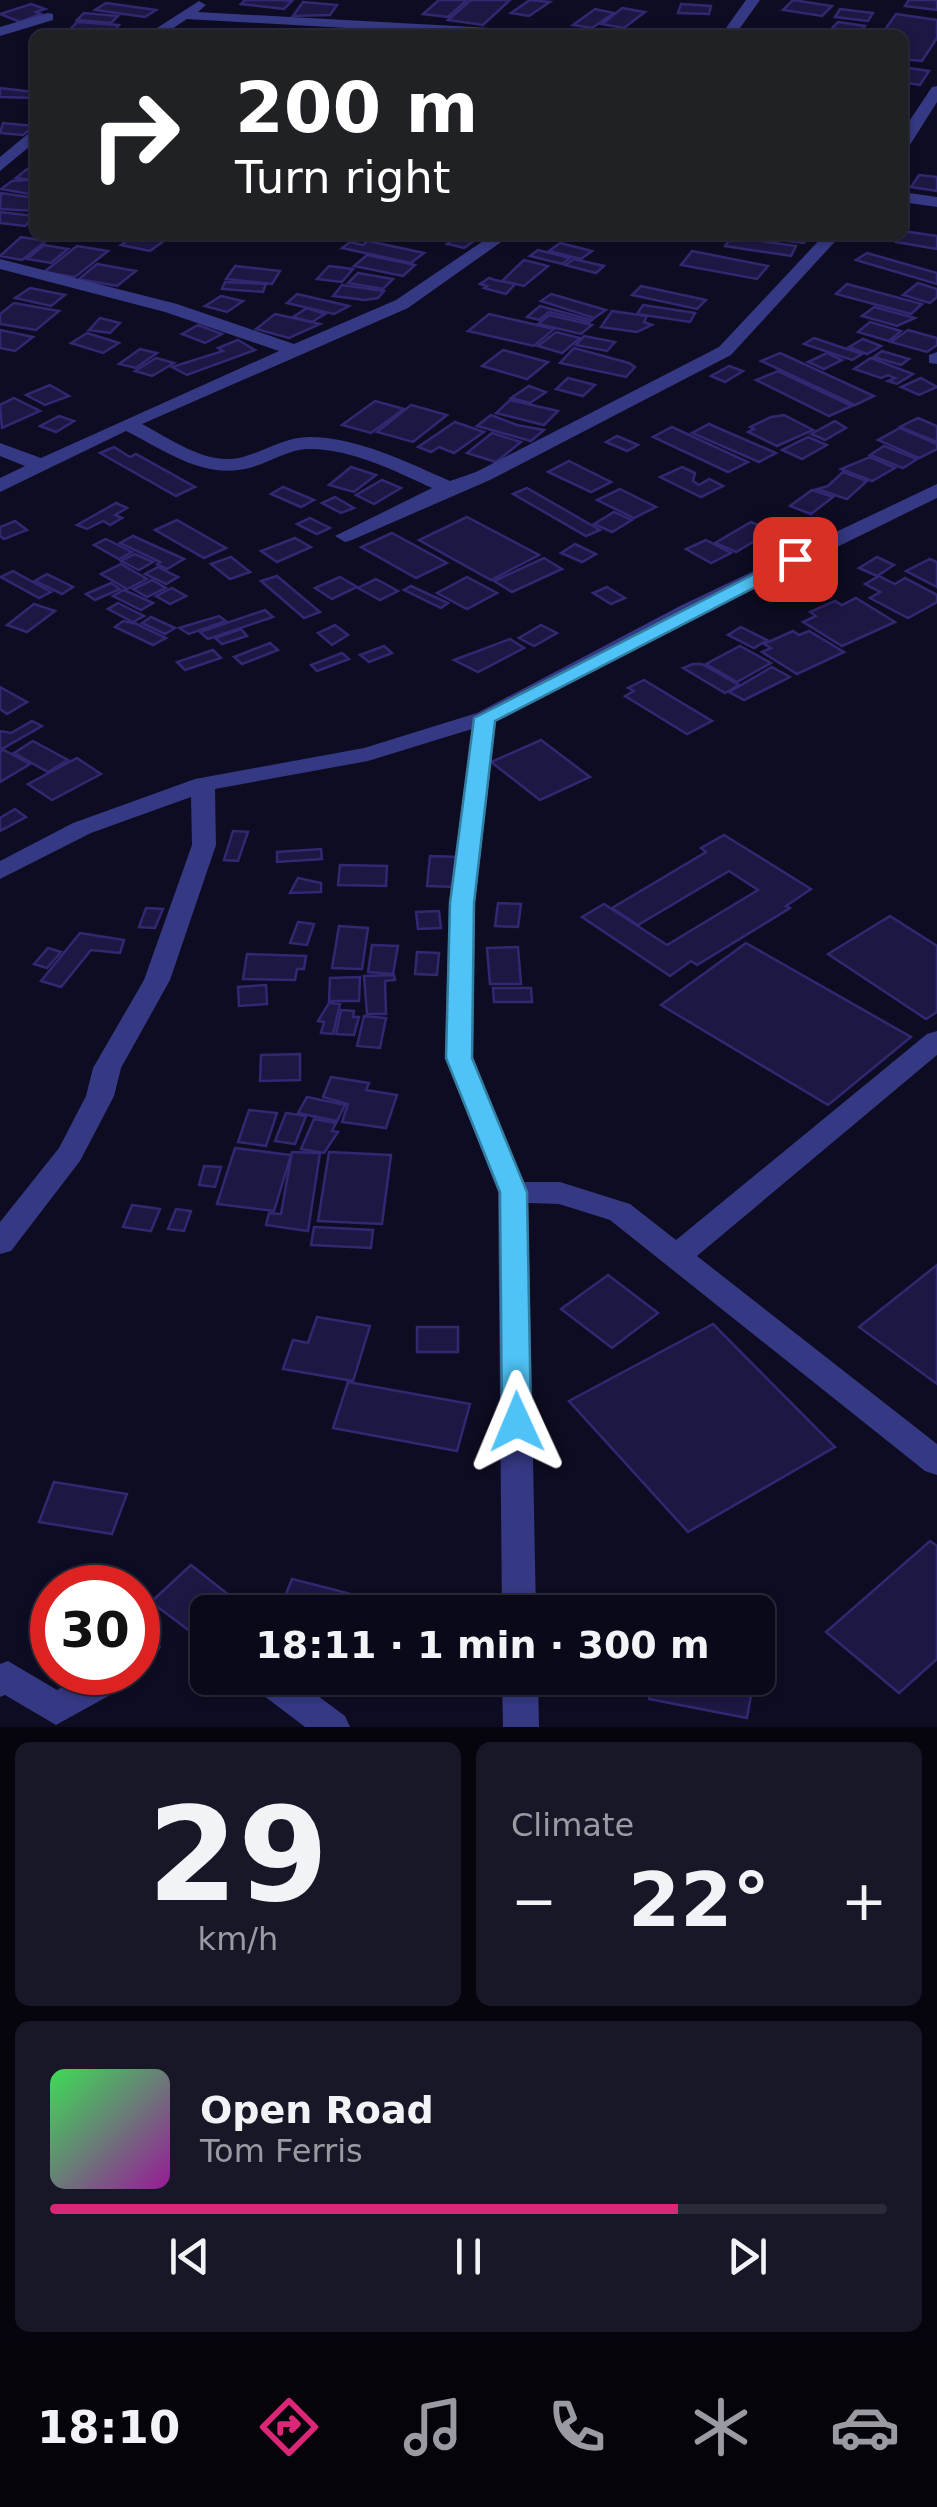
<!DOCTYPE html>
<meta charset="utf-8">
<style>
:root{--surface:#0a091a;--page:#181727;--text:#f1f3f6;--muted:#999aa2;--line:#2a2a39;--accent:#db2777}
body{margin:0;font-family:"DejaVu Sans",sans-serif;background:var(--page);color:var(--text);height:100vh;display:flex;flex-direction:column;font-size:38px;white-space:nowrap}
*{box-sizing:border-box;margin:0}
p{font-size:32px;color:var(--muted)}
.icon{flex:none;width:55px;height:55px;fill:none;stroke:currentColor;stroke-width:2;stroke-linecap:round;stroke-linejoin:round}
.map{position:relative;height:1727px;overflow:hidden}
.drawer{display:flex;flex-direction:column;gap:15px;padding:15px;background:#06050e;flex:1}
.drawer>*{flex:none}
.hud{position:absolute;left:30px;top:30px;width:878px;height:210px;border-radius:15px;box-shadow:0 2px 8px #0004,0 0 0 2px var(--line);background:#202124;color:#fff;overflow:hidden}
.speed{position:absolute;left:30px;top:1565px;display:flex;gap:20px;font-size:50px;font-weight:700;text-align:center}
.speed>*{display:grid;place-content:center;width:130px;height:130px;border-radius:50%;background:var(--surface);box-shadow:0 2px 8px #0004,0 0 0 2px var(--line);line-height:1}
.speed .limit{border:15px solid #d22;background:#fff;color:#111}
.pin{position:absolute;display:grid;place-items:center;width:85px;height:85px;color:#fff;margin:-42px;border-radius:20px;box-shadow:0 5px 15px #0006}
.me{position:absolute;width:110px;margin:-55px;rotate:359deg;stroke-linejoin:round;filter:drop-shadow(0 0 8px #0008)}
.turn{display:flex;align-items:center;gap:35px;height:210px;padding:0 40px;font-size:45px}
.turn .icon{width:130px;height:130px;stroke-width:2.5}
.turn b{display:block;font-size:70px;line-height:85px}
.big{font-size:75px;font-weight:800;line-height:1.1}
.drawer .card{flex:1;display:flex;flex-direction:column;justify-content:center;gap:15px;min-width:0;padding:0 35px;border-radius:15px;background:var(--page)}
.drawer .dial{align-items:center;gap:0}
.dial b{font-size:130px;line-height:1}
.song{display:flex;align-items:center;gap:30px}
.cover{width:120px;height:120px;border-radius:15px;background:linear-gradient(135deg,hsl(130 70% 55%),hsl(300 70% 35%))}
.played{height:10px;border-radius:5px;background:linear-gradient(90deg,var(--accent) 75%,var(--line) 75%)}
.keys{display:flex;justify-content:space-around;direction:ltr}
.heat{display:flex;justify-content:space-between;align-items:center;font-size:55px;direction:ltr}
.drawer .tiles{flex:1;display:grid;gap:15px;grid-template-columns:1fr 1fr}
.card:last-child{grid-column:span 2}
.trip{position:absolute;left:190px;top:1595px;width:585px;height:100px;border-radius:15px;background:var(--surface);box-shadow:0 2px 8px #0004,0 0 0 2px var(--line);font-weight:800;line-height:100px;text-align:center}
.tabs{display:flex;height:160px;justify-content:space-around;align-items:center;background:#04040a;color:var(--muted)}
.tabs .icon{width:70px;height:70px}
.tabs .on{color:var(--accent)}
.tabs b{font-size:45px;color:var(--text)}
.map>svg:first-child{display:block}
.building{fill:#1d1743;stroke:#312871;stroke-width:2.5}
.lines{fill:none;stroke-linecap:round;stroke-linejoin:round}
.minor{fill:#353883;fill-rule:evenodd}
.route{fill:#4fc3f7;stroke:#337fa1;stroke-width:2.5}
</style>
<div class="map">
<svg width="937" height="1727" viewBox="0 0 937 1727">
<rect width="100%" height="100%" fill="#0e0c22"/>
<g class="building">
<polygon points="245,0 281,0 292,1 284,9 241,4"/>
<polygon points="439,0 467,0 448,17 423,14"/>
<polygon points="471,0 510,0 483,25 448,20"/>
<polygon points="530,0 550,2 529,16 511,13"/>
<polygon points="793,0 832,6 822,16 783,10"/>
<polygon points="909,0 937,0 937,10 905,6"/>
<polygon points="303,2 337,5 330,15 293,16"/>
<polygon points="106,3 156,10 145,17 95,10"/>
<polygon points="31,4 45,9 36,12 41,14 20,22 0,14"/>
<polygon points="681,4 711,6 709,14 678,13"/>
<polygon points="622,8 645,12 624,28 602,24"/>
<polygon points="595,9 614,13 592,28 573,25"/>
<polygon points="840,9 873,13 868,21 835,17"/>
<polygon points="84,13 118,16 111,23 77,20"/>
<polygon points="896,14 937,20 937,38 922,61 902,59 902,35 881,35"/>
<polygon points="77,22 119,25 112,34 69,31"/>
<polygon points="838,22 865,26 857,35 825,35"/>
<polygon points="902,67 929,71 920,85 902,82"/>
<polygon points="0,88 35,92 35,98 0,97"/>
<polygon points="3,123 34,126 23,135 0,133"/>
<polygon points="27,169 35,170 35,195 1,189 12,181 31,180 16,178"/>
<polygon points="919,175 937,177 937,191 911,187"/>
<polygon points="1,193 35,198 35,211 0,209"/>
<polygon points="0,212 35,216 35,217 25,226 0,223"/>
<polygon points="903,231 937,236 937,249 896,242"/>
<polygon points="135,235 164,241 150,251 121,245"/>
<polygon points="459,235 476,235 481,236 464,248 447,244"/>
<polygon points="734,235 801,235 806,236 804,243"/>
<polygon points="21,237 46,241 22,260 0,256"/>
<polygon points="731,237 796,246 791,256 725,246"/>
<polygon points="368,241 424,253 411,263 342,248 350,242 363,245"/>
<polygon points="560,243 592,251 581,259 549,251"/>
<polygon points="44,245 68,249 51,263 27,259"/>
<polygon points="77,246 108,251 75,277 44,272"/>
<polygon points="538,250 570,258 562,264 530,256"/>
<polygon points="692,251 768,266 757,279 681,265"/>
<polygon points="867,253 937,273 937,284 856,260"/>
<polygon points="367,255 415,265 403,276 354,266"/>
<polygon points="574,259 604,266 596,273 565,265"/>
<polygon points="524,260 548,266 524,286 502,281"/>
<polygon points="97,264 136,271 117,286 79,279"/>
<polygon points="235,266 280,271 272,284 226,279"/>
<polygon points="329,266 353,269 342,282 317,279"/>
<polygon points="358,273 393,279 383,289 348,283"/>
<polygon points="489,278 495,280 515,284 506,294 484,288 487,286 480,284"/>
<polygon points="225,282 266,284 263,292 222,289"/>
<polygon points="918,283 937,289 937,297 930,303 903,295"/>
<polygon points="847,284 922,304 911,314 836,294"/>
<polygon points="342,285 384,291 378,298 365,300 333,296"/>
<polygon points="641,286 706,300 697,309 632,295"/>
<polygon points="30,288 65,295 51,306 15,298"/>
<polygon points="297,294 349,306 334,314 287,303"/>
<polygon points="551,294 606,310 594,318 541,301"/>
<polygon points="221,296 243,301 227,312 205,306"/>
<polygon points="14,303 59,311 36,330 0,324 0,314"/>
<polygon points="643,305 695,313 690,322 637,314"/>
<polygon points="540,306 592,320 589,322 549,312 539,320 527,317"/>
<polygon points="874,307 915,318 897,326 862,316"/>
<polygon points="307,308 325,314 312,322 293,317"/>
<polygon points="612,311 647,316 644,322 652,325 637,332 601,327"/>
<polygon points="275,314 320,324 289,338 256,329"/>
<polygon points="489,314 554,329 534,346 468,331"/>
<polygon points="549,315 592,325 581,334 538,324"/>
<polygon points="100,318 120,323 110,333 89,330"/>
<polygon points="870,322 901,331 889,341 858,332"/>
<polygon points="198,325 222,334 205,343 182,334"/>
<polygon points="0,330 33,337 15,351 0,348"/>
<polygon points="908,330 937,338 937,345 927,352 891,342"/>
<polygon points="556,332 580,338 562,353 538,346"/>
<polygon points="87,333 119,343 103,353 71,343"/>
<polygon points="584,336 615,342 607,351 576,345"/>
<polygon points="814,338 862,354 852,360 804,344"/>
<polygon points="863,339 881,346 867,354 849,347"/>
<polygon points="238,340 255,350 187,375 172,367 223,351 218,348"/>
<polygon points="574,348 629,363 635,367 626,377 560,363"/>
<polygon points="140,349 157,353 136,368 119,364"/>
<polygon points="503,350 548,362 527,379 482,366"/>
<polygon points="882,351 909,359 901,365 874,357"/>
<polygon points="780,353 874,396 855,405 761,361"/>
<polygon points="827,353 842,360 824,369 808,362"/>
<polygon points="156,358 174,363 152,376 135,371"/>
<polygon points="871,358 913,374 897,384 888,381 895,378 888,375 881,378 854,369"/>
<polygon points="729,366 743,371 725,382 711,376"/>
<polygon points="778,371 852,406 829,416 756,380"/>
<polygon points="568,378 595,385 583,396 556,389"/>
<polygon points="921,378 937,387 919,395 901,387"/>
<polygon points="50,385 69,396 45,405 26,395"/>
<polygon points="529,386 546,392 530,403 511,398"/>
<polygon points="14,398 40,411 2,428 0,405"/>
<polygon points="510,400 558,411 544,425 496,413"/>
<polygon points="375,401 404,409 371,433 342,425"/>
<polygon points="411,405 447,415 413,442 377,432"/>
<polygon points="491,415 517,425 544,430 531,441 477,426"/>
<polygon points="784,415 813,430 777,446 748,432 754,429 750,427 771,417"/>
<polygon points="59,416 74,421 56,432 40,426"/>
<polygon points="918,418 937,426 937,442 900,427"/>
<polygon points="835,421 846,428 825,440 811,434"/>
<polygon points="455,422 484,432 454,453 439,447 431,452 418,447"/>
<polygon points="709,424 776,453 759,462 692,433"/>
<polygon points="672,427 748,462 728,472 653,437"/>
<polygon points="900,428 937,444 937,449 919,458 878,440"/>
<polygon points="492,433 521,442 496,462 467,453"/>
<polygon points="617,436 638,445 627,451 606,442"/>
<polygon points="808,437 827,445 802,459 782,450"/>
<polygon points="884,446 917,459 903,468 870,455"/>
<polygon points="114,447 130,457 136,454 195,487 176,496 100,453"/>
<polygon points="870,457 895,468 872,481 841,469"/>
<polygon points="569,461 611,482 591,492 548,472"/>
<polygon points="351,467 376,475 354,492 329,485"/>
<polygon points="682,467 695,473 693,481 699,485 709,479 723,486 701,497 660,477"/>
<polygon points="843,472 867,481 847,499 817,489 828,486"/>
<polygon points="382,480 401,488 374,504 356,495"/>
<polygon points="283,487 314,500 301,507 271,494"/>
<polygon points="527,488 600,530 586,536 513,494"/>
<polygon points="620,489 656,507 634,518 597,500"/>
<polygon points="812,490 833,497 811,514 790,506"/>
<polygon points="335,497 354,508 341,513 322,503"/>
<polygon points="116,503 127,508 115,515 122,518 110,525 103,521 87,529 77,525"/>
<polygon points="614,512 632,520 612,532 594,524"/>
<polygon points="467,517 539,555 491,580 419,540"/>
<polygon points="310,518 330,528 317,534 297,524"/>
<polygon points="177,520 226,548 204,558 155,530"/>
<polygon points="15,521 27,530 4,539 0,536 0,527"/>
<polygon points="751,522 771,531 736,552 715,543"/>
<polygon points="392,533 447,563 416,578 361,547"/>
<polygon points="133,536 184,559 167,569 157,564 160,562 120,543"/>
<polygon points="295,538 311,547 277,562 261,551"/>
<polygon points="106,539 132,552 119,559 94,545"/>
<polygon points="706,540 731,553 711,563 686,549"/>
<polygon points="575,544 596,554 582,562 561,553"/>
<polygon points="135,554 153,562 139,570 121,561"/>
<polygon points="231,557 250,572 230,579 211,564"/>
<polygon points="877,557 894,565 877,576 859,568"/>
<polygon points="544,558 562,569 512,592 494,581"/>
<polygon points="930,559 937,562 937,587 906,571"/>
<polygon points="121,564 147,579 127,589 101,574"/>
<polygon points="158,567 178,577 166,584 145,574"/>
<polygon points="13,571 51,592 39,598 1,577"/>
<polygon points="47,574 73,587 62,594 35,581"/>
<polygon points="277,576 320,612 304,618 261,581"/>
<polygon points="879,576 895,584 905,578 937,595 937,602 908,618 870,598 880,592 865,584"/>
<polygon points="340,577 357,587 332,599 315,588"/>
<polygon points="467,577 497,593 467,609 437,593"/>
<polygon points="376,579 398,591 380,600 358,588"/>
<polygon points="152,580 166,588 147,597 133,589"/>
<polygon points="111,583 120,589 95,600 86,594"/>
<polygon points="411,586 448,603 441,608 404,590"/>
<polygon points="607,587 625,598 611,604 593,593"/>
<polygon points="172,588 186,596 170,604 156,596"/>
<polygon points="124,590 153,603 141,610 113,596"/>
<polygon points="856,598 895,622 842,646 803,622 816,616 810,612 835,601 842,605"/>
<polygon points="118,603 144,616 133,622 108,609"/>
<polygon points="34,604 55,611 27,632 7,625"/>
<polygon points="265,610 273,617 208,639 200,632"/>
<polygon points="219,616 226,621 189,634 179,628"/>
<polygon points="151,617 175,628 165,634 142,623"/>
<polygon points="123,621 137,624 166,638 153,645 115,627"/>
<polygon points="335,625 348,635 332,645 318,633"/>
<polygon points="541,625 557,633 534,646 519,638"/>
<polygon points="741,627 767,640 754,648 728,635"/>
<polygon points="241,629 247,636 222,644 215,638"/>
<polygon points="793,631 799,635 809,631 844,652 797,674 762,652 771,648 764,644"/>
<polygon points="510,639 524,648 478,672 454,660"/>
<polygon points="270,643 278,650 242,664 234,657"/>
<polygon points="384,646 392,653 369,662 360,655"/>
<polygon points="740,646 771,663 737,682 706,664"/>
<polygon points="213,650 221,658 185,670 177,662"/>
<polygon points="342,653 349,659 317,671 311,665"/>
<polygon points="693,664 702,664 739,685 725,693 683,668"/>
<polygon points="772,667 790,677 744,700 729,692"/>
<polygon points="644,680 712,721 687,734 625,696 634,691 628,688"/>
<polygon points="0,687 27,702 7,714 0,709"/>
<polygon points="32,721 42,726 0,750 0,731 11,733"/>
<polygon points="541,740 590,777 540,800 491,762"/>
<polygon points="33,741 68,760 48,772 14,753"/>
<polygon points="4,750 30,764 0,782 0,752"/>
<polygon points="77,758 101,774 52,800 28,784"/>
<polygon points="15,809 26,817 0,831 0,818"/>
<polygon points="233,831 248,832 238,861 224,860"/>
<polygon points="724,835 811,889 786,906 790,908 697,965 691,961 670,976 582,917 604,904 667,945 758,890 729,871 638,925 612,908 706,852 701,848"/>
<polygon points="321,849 322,859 277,862 277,852"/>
<polygon points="430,856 460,857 457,887 427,886"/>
<polygon points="340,865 387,866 386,886 338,885"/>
<polygon points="298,878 321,883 321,892 290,893"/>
<polygon points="498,903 521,904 518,927 495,926"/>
<polygon points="146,908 163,909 155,928 139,927"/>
<polygon points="439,911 441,928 418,929 416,912"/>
<polygon points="890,916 937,946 937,1012 926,1019 828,954"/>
<polygon points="298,922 314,924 307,945 290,943"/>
<polygon points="339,926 368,928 362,969 332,968"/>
<polygon points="80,933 124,940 120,953 91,950 61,987 41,981"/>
<polygon points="746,943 911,1037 828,1105 661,1005"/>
<polygon points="372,945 398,946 393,974 368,972"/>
<polygon points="518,947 521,984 490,984 487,948"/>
<polygon points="48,948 61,952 47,968 34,964"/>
<polygon points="417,952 439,953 437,975 415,974"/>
<polygon points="247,954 306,956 304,969 297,969 295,980 243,979"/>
<polygon points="394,975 395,980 385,981 386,1014 367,1014 364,976"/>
<polygon points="360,977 359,1001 329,1001 330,978"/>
<polygon points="266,985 267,1004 239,1006 238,987"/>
<polygon points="493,988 531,988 532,1002 494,1002"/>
<polygon points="329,1003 340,1004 333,1034 321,1033 324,1022 318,1021"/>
<polygon points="341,1010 354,1011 353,1017 359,1017 354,1035 336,1034"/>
<polygon points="364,1016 386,1018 380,1048 357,1046"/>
<polygon points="300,1054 300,1080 260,1081 261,1055"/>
<polygon points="331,1077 369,1083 366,1090 397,1095 386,1128 342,1122 348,1104 323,1097"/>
<polygon points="307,1097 345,1105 337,1121 298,1113"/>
<polygon points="249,1110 277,1113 266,1146 238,1142"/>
<polygon points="286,1113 306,1116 295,1144 275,1141"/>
<polygon points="314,1119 336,1123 332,1131 338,1132 324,1153 301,1149"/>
<polygon points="235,1148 291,1155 274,1211 217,1204"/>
<polygon points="292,1152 320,1153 308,1231 266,1225 269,1213 281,1214"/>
<polygon points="329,1152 391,1155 382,1224 318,1221"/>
<polygon points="204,1166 221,1167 215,1187 199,1185"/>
<polygon points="132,1205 160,1209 151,1231 123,1227"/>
<polygon points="176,1209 191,1211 184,1231 168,1229"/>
<polygon points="314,1227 373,1230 371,1248 311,1245"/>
<polygon points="937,1265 937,1384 859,1327"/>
<polygon points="608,1275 658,1313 612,1348 561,1309"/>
<polygon points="317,1317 370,1326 353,1381 283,1369 293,1340 308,1343"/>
<polygon points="713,1324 835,1447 688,1532 569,1401"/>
<rect x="417" y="1327" width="41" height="25"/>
<polygon points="348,1382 470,1404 457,1451 333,1428"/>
<polygon points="54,1482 127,1494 112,1534 39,1522"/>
<polygon points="930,1541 937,1546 937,1659 899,1693 826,1632"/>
<polygon points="191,1565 230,1596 208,1612 191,1632 151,1602"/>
<polygon points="292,1579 367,1598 361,1612 279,1611"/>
<polygon points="653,1678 754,1678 747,1718 649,1699"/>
</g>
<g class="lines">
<g class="minor">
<polygon points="746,0 760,0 735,35 721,35"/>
<polygon points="199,1 206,5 198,12 547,31 554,35 470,35 187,19 163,35 146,35"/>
<polygon points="48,13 53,14 53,20 0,36 0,27"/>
<polygon points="937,86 937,102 908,148 902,150 902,132 932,87"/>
<polygon points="35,128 35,142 0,171 0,157"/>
<polygon points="902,192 937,197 937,207 902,202"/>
<path d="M492,235h19l-103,73 -266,116c29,15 66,43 101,33 22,-6 42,-20 66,-20 48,0 98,25 141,44l26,-9 243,-125 105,-112h17l-110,120 -241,125 -138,60 -7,2 -10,-6 97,-48c-37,-17 -82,-40 -125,-39 -20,1 -38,14 -58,19 -45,12 -85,-18 -123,-37l-126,61v-14l25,-12 -25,-10v-13l41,15 238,-107 -114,-39 -165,-43v-10l177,45 117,40 102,-44z"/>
<polygon points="937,352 937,364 929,363 929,355"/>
<polygon points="937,484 937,498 696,616 496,721 475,903 473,1057 523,1182 560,1182 630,1204 676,1240 927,1034 937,1031 937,1055 697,1256 937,1444 937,1475 925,1471 610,1220 559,1204 528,1203 536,1612 502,1612 498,1192 445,1057 449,903 472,729 368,761 215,789 216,845 170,980 121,1068 114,1096 80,1161 11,1251 0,1254 0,1222 59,1148 86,1096 93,1068 144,980 192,845 191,797 91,833 0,879 0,861 73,823 195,779 364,748 477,713 680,606"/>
<polygon points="138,1618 150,1622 161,1647 150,1664 138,1668"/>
<polygon points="8,1661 57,1690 87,1672 136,1672 132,1683 56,1725 5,1695 0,1697 0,1664"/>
<polygon points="250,1678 294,1678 345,1716 350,1727 305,1727 255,1689"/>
<polygon points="502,1678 538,1678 539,1727 503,1727"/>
</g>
</g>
<polygon class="route" points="795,553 804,559 802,563 495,721 474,903 472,1058 527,1192 531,1422 527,1430 517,1433 506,1430 502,1422 500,1192 446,1058 450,903 474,718"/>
</svg>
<div class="speed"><div class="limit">30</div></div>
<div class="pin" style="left:795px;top:559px;background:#d93025"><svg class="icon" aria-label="arrive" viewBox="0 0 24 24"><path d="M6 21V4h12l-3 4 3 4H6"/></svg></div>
<svg class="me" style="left:517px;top:1422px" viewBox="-20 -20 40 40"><path d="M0-17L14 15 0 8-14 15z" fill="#4fc3f7" stroke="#fff" stroke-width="4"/></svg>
<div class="trip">18:11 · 1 min · 300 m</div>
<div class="hud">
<div class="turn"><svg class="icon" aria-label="right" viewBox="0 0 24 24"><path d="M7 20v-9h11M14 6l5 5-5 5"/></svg><div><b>200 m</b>Turn right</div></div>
</div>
</div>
<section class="drawer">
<div class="tiles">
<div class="card dial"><b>29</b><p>km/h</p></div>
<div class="card"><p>Climate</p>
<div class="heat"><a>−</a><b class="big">22°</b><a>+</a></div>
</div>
<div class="card">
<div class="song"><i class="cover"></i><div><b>Open Road</b><p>Tom Ferris</p></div></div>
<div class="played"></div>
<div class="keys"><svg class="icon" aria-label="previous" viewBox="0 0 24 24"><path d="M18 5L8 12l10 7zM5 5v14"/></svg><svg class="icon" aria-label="pause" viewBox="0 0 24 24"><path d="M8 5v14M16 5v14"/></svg><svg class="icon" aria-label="next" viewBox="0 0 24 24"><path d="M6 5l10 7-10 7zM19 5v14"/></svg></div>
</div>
</div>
</section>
<nav class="tabs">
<b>18:10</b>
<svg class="icon on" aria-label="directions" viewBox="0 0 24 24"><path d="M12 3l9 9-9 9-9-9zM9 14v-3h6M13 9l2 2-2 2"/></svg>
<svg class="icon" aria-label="music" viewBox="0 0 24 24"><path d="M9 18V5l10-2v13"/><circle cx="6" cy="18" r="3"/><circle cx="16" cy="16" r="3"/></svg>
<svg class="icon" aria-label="phone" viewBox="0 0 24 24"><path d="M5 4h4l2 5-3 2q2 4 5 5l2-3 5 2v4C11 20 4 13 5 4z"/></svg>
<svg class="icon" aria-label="climate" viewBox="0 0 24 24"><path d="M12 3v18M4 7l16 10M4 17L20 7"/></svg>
<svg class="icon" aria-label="car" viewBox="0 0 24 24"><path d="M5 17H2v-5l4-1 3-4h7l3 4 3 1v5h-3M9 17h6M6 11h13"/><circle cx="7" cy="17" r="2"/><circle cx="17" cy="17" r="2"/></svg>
</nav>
